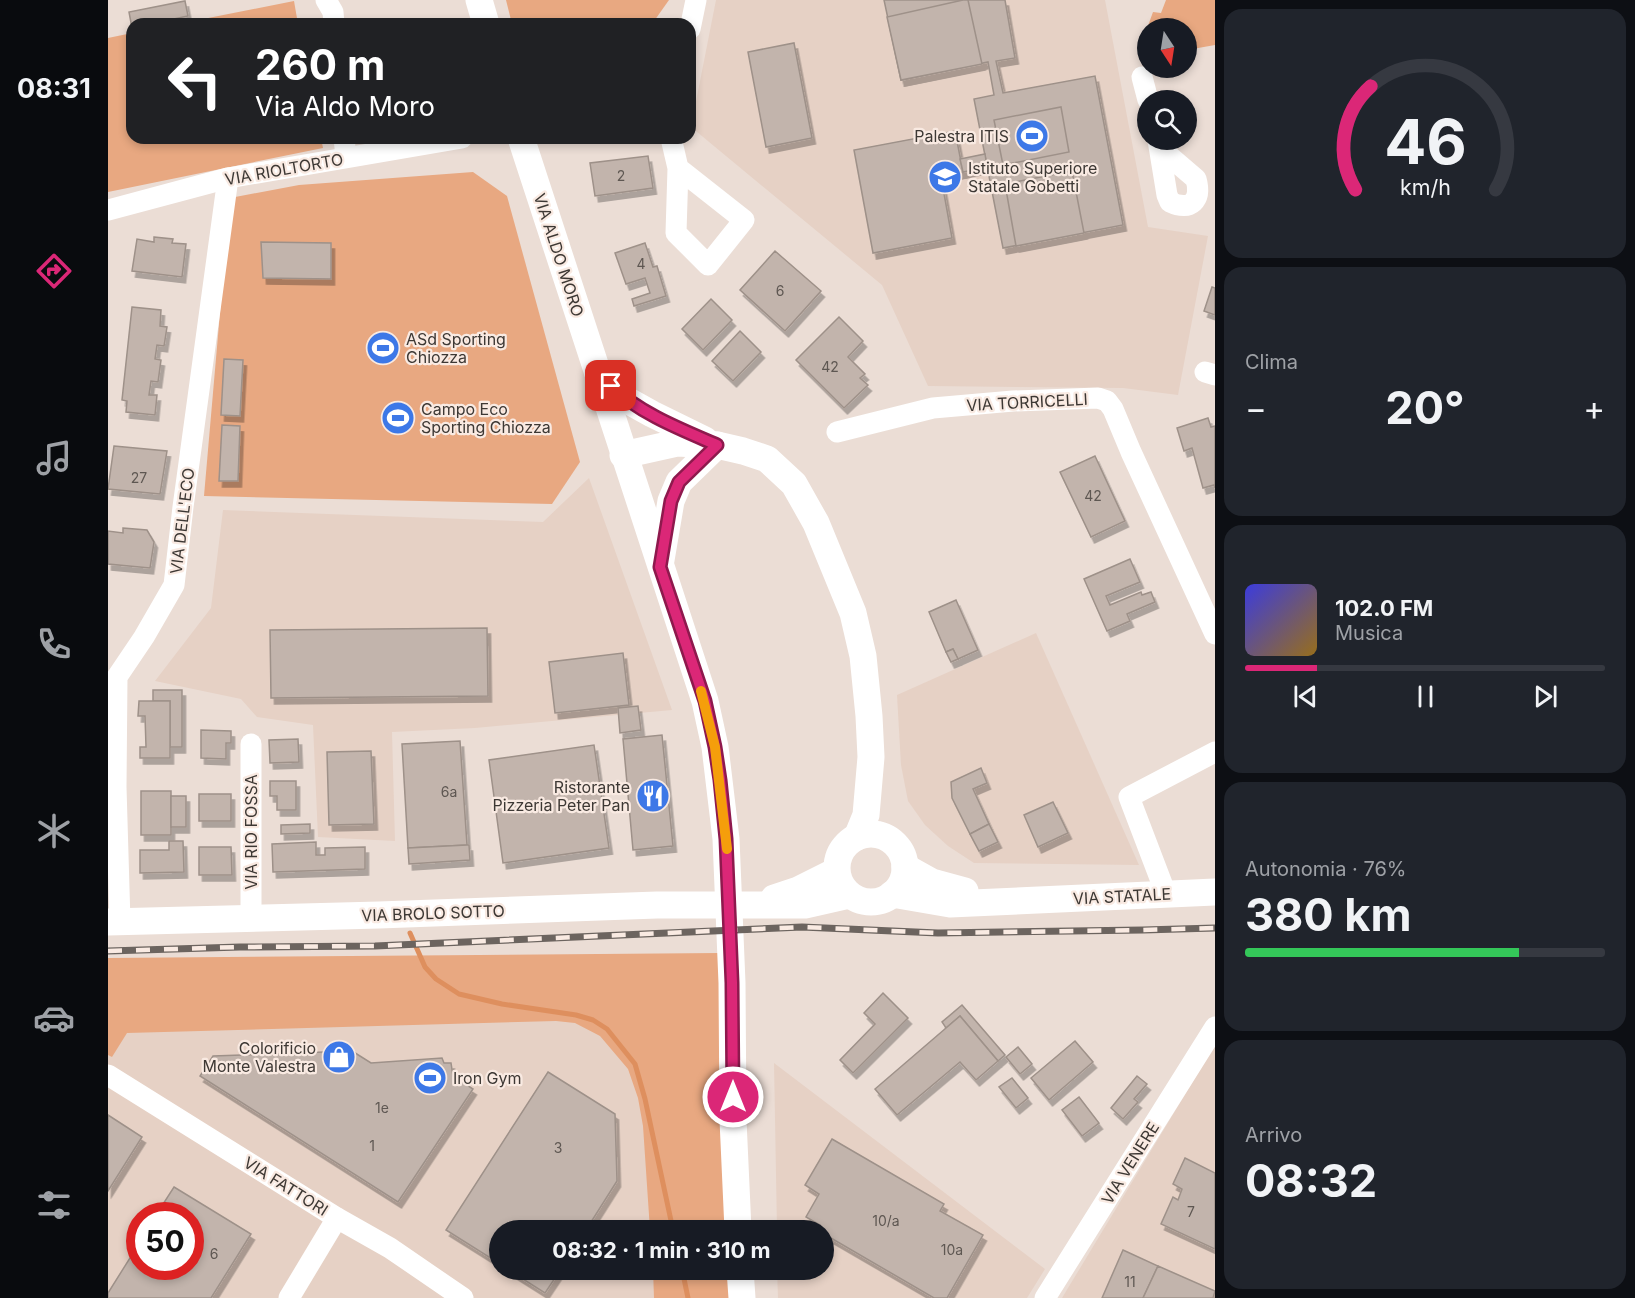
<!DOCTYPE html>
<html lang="it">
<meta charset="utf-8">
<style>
:root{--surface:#171b24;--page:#20242c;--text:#f1f3f6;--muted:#9ea1a6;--line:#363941;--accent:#db2777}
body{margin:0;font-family:Inter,sans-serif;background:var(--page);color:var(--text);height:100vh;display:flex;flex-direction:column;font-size:22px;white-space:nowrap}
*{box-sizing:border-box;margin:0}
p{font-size:20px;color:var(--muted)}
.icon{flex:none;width:33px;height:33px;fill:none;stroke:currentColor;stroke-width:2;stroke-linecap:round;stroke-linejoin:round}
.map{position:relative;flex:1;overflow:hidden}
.side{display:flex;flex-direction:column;gap:9px;padding:9px;background:#0d0f14;width:420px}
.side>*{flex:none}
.guide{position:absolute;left:18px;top:18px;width:570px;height:126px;border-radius:18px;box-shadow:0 3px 9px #0003;background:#202124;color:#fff;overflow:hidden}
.needle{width:39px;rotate:168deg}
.controls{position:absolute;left:1029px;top:18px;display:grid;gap:12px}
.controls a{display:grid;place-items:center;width:60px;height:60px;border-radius:50%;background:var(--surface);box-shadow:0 3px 9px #0003;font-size:30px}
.speed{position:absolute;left:18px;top:1202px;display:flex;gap:12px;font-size:30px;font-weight:700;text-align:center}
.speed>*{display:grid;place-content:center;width:78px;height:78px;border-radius:50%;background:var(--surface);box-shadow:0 3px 9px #0003;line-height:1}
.speed .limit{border:9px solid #d22;background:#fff;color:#111}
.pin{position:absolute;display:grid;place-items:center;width:51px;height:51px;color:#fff;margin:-26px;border-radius:12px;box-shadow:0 3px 9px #0006}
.me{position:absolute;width:66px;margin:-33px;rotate:0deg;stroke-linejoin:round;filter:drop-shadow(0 0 4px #0008)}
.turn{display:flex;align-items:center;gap:21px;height:126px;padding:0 30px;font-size:27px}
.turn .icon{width:78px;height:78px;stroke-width:2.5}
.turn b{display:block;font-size:42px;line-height:51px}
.big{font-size:45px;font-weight:700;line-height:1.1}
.side .tile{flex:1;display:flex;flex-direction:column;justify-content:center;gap:9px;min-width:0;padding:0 21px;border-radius:18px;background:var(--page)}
.side .dial{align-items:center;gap:0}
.dial svg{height:156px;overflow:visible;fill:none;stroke:var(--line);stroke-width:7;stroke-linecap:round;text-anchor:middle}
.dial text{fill:var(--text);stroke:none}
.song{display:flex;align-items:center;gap:18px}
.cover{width:72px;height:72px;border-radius:9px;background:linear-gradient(135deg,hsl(240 70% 55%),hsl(40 70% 35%))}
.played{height:6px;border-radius:3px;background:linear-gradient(90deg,var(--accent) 20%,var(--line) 20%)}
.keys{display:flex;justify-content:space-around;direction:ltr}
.heat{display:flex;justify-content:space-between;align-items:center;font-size:33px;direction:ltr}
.charge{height:9px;border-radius:4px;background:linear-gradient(90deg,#34c759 76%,var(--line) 0)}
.trip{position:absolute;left:381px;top:1220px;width:345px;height:60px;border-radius:30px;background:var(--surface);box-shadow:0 3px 9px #0003;font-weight:700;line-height:60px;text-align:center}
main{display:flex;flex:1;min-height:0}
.tabs{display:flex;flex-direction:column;width:108px;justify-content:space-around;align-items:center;background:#090b0e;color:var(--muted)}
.tabs .icon{width:42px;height:42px}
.tabs .on{color:var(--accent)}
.tabs b{font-size:27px;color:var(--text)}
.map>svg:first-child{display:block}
.built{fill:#e6d1c5;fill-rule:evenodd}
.green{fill:#e8a881}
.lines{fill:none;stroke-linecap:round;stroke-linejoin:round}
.stream{stroke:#de8f5e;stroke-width:5}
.building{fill:#c2b4ac;stroke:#9e9189;stroke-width:1.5;filter:url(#shadow)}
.minor{stroke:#fff;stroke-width:21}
.major{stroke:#fff;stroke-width:27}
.rail-casing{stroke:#6c645f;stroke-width:7}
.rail{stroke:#f9eae2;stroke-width:4.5;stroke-dasharray:14;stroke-linecap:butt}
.route-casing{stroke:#8e194d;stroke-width:15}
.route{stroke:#db2777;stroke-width:10}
.slow{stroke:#f59e0b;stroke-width:10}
.labels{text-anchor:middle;stroke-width:4.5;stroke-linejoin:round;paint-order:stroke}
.number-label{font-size:14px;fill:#5e5752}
.poi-label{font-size:16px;fill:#3d3834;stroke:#f9eae2;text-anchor:start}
.street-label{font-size:16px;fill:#3d3834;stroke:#f9eae2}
</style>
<main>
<nav class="tabs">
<b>08:31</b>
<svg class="icon on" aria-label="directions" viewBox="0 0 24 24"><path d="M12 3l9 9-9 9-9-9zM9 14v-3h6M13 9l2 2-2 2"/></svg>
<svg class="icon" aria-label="music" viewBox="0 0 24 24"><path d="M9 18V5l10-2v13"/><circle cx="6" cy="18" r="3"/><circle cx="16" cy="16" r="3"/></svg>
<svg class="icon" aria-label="phone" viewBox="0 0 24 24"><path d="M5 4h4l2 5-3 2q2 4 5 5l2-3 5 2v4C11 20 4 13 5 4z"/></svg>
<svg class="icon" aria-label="climate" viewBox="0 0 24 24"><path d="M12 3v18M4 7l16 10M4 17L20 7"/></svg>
<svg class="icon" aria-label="car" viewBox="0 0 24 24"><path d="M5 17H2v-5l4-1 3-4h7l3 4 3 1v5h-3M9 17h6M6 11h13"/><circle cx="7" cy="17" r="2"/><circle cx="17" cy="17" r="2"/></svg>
<svg class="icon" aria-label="filters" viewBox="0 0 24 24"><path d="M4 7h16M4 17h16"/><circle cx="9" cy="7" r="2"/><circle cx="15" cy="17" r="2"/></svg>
</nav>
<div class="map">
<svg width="1107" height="1298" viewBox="0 0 1107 1298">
<defs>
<filter id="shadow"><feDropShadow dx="3.5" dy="6" stdDeviation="0" flood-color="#0004"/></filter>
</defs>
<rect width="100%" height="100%" fill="#ebddd5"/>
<g class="built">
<polygon points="608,0 997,0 1040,227 1100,236 1070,395 1015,388 820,386 774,285 583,127"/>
<polygon points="481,478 564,710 367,728 284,732 287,841 210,837 205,725 149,717 133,699 47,681 103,608 115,510 435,522"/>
<polygon points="928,633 1031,865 866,863 840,846 817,825 800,801 793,765 789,695"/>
<path d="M566,971l18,259h-192v39h194l1,29h-587v-301zM32,1215h50v51h-50z"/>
<polygon points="1107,1045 1107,1298 954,1298"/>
<polygon points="666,1063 937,1269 919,1298 670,1298 669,1269 716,1269 716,1230 669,1230"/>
</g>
<g class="green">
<polygon points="398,0 561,0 544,24 404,24"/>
<polygon points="1058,0 1107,0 1107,45 1079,50 1078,28 1040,28 1039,56 1037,34 1045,12 1053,13"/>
<polygon points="186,1 190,24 70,24"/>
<polygon points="24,33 24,138 213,138 215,148 0,192 0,38"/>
<polygon points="365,172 399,196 472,462 444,504 96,496 122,198 191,185"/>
<polygon points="611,953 620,1230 542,1230 535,1126 530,1098 520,1069 492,1036 467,1023 448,1021 19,1033 4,1057 0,1055 0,958"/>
<polygon points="545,1269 621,1269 622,1298 546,1298"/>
</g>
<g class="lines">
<g class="stream">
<polyline points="302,933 317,967 328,979 351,994 394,1004 468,1015 485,1020 499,1029 527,1064 537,1099 565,1230"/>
<polyline points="574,1269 580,1298"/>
</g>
</g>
<g class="building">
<polygon points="776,0 897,0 907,58 888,61 895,93 987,76 1015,225 895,248 866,99 886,95 880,62 793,80"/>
<polygon points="855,0 860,0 874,64 793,80 779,17"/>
<polygon points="77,1 80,16 42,24 24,24 24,28 21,12"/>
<polygon points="686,43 704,138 658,147 640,52"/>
<polygon points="953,107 961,152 895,165 886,120"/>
<polygon points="847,131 855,172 833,177 844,238 765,253 746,150"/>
<polygon points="877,154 879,167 855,172 852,159"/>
<polygon points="540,156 545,188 487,196 482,163"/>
<polygon points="964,171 976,233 908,246 897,184"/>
<polygon points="46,237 65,239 64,243 78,244 74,277 24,271 29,239 46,242"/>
<polygon points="153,242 223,243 223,279 155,278"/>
<polygon points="537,243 545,267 549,266 558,296 526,306 524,299 542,293 537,278 518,284 507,253"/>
<polygon points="667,251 713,291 677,331 632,290"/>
<polygon points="1104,287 1107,288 1107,315 1096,311"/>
<polygon points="603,299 624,320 595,350 574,329"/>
<polygon points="24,307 53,310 52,326 59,327 56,346 49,345 47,359 53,360 50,382 43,381 41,395 49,395 47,415 18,412 19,401 14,400"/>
<polygon points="731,317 755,341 740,357 757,374 752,378 760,385 736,408 688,360"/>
<polygon points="632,331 653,352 625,381 604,361"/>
<polygon points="116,359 135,360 132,416 113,415"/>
<polygon points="1100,418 1103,427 1107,426 1107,488 1106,485 1095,488 1084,448 1076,451 1069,428"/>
<polygon points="114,425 132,426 130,481 111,481"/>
<polygon points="6,446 59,451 52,494 0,489"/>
<polygon points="987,456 1017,521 983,537 952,472"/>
<polygon points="15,528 39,530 46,542 42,568 0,564 0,531 15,533"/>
<polygon points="1022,559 1032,582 998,596 1002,605 1033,592 1034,595 1043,592 1047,602 1019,614 1022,621 999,631 976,579"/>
<polygon points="848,600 870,650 850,659 845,649 838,652 821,612"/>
<polygon points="379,628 380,696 163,698 162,630"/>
<polygon points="845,649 850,659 843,662 838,652"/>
<polygon points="515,653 521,705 447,713 441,662"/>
<polygon points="45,690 74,690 74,747 62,747 62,701 45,701"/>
<polygon points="31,701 62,701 62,758 32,758 32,747 38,747 37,716 30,716"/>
<polygon points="530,706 533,730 512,733 510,708"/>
<polygon points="93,730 123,731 123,743 118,743 118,759 93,758"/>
<polygon points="554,735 565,846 525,850 515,739"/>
<polygon points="190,739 191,762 162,763 161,740"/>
<polygon points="352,741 359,845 300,848 294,744"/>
<polygon points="486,745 501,848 395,863 381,760"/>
<polygon points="263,751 266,824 221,825 219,752"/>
<polygon points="873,768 879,783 865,789 881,824 862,834 844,798 843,782"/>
<polygon points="162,781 188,781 188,810 169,810 169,796 162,796"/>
<rect x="33" y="791" width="30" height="44"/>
<rect x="91" y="794" width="32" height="27"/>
<rect x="63" y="796" width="15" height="31"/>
<polygon points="945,802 960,833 930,847 916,815"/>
<polygon points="202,824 202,833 173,834 173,825"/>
<polygon points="881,824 890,842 871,851 862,834"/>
<polygon points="61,841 75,841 76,872 32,873 32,850 61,850"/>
<polygon points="208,842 208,855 217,855 217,848 257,847 257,869 165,872 164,844"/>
<polygon points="359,845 361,845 362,860 301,864 300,848"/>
<polygon points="91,847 123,847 124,875 91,875"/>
<polygon points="775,993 800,1018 745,1073 732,1060 767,1024 756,1013"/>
<polygon points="854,1005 897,1055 890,1061 852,1016 838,1028 834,1022"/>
<polygon points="852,1016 890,1061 868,1080 852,1062 789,1115 767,1089"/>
<polygon points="967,1041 985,1062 941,1100 923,1078"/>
<polygon points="910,1047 924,1064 912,1074 898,1057"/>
<polygon points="244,1051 263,1063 334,1058 336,1063 343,1063 345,1076 365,1089 290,1202 92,1076 105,1056"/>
<polygon points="440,1072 507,1114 509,1181 478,1230 392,1230 392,1264 338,1230"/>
<polygon points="1029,1076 1039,1084 1026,1099 1030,1102 1015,1119 1003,1108"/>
<polygon points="904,1078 920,1098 908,1108 891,1087"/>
<polygon points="971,1097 991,1123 974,1136 954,1110"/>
<polygon points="0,1115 34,1137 0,1191"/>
<polygon points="724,1139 836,1204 832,1211 875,1235 839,1298 826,1298 716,1234 716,1230 709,1230 712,1225 698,1217 711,1194 697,1185"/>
<polygon points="1077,1158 1107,1173 1107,1249 1053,1224 1065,1197 1070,1200 1074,1189 1065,1184"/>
<polygon points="66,1187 143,1234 103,1298 0,1298 0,1293 32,1242 32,1266 82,1266 82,1215 48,1215"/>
<polygon points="1015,1250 1050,1266 1035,1298 994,1298"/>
<polygon points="1050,1266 1107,1291 1105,1298 1035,1298"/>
<polygon points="399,1269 453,1269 437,1293"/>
</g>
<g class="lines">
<g class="minor">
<polyline points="218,0 225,12 226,24"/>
<polyline points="582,29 588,0"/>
<polyline points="1034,77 1040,100"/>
<polyline points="236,138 238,157"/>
<polyline points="563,138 570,168 568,233 600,265 636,220 570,168"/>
<path d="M1050,140l9,55 3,7c21,10 32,-2 26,-23l-35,-30"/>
<polyline points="0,210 120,178 354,138"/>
<polyline points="1097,372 1107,375"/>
<polyline points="729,432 825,408 905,401 990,398 999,401 1005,409 1023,452 1107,634"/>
<polyline points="143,744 143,919"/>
<polyline points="1058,894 1021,797 1107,752"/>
<polyline points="12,922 8,787 9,677 36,637 66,585 75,507 120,178"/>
<polyline points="0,1075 229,1218 282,1248 355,1298"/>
<polyline points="181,1298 229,1218"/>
<polyline points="937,1298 1107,1027"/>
</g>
<g class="major">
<polyline points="371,0 378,24"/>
<polyline points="413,138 597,701 607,747 618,839 624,983 625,1120 630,1230"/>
<polyline points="490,374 517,399 544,414 597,440"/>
<polyline points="515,455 569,443 609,445 635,451 659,459 686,484 708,523 745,613 755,656 761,716 763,757 758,815 749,837"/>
<polyline points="553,560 563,501 571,482 609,445"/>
<circle cx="763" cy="868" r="34"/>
<polyline points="797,867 824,882 857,891"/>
<polyline points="784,894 842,904 1107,892"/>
<polyline points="666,898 690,890 728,871"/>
<polyline points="0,922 271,915 549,905 697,905 741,895"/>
<polyline points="632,1269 634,1298"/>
</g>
<defs>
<polyline id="rail" points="0,951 132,947 267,946 694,927 830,933 1035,930 1107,928"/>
</defs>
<use href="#rail" class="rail-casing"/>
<use href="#rail" class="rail"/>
</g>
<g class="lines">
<defs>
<path id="route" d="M503,386c30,28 69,43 106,59l-38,37 -8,19 -11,66 45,134 10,46 5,33 6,59 6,144 1,114"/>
</defs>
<use href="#route" class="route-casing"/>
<use href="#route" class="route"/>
<polyline class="slow" points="593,691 607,747 619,849"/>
</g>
<defs>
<symbol id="stadium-disc" viewBox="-11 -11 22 22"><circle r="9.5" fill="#3d78e7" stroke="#f9eae2"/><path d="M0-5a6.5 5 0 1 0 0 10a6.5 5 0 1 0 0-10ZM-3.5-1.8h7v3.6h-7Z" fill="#fff"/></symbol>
<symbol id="school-disc" viewBox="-11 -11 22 22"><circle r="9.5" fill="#3d78e7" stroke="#f9eae2"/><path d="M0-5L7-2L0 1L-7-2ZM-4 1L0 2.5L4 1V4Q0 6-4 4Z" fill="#fff"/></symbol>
<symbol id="restaurant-disc" viewBox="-11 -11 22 22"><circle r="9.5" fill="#3d78e7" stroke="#f9eae2"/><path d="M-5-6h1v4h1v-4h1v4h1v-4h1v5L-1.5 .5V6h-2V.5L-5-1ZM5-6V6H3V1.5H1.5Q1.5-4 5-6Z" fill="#fff"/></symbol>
<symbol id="shop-disc" viewBox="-11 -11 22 22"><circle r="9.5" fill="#3d78e7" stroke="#f9eae2"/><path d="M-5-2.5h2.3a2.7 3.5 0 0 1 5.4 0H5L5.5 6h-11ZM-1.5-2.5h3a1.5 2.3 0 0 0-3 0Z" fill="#fff"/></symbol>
</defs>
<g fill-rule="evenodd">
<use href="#stadium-disc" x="905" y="117" width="38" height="38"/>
<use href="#school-disc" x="818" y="158" width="38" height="38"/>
<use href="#stadium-disc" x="256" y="329" width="38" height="38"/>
<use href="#stadium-disc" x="271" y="399" width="38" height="38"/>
<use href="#restaurant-disc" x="526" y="777" width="38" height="38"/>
<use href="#shop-disc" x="212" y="1038" width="38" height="38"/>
<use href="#stadium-disc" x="303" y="1059" width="38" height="38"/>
</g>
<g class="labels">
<g class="number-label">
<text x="513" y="181">2</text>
<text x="533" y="269">4</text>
<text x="672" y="296">6</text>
<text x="722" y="372">42</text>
<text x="31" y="483">27</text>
<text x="985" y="501">42</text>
<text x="341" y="797">6a</text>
<text x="274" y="1113">1e</text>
<text x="264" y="1151">1</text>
<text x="450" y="1153">3</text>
<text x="1083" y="1217">7</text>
<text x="778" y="1226">10/a</text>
<text x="844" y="1255">10a</text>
<text x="106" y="1259">6</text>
<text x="1022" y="1287">11</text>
</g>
<g class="poi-label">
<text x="901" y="142" text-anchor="end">Palestra ITIS</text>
<text x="860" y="174">Istituto Superiore<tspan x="860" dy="18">Statale Gobetti</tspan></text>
<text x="298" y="345">ASd Sporting<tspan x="298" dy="18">Chiozza</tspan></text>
<text x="313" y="415">Campo Eco<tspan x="313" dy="18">Sporting Chiozza</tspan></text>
<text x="522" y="793" text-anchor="end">Ristorante<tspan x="522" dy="18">Pizzeria Peter Pan</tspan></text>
<text x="208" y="1054" text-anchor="end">Colorificio<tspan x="208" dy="18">Monte Valestra</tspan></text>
<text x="345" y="1084">Iron Gym</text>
</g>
<g class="street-label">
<text transform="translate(176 169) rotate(-10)" y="6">VIA RIOLTORTO</text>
<text transform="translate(451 255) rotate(72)" y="6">VIA ALDO MORO</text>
<text transform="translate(919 402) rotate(-3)" y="6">VIA TORRICELLI</text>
<text transform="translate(74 521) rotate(-83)" y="6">VIA DELL'ECO</text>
<text transform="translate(143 832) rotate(-90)" y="6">VIA RIO FOSSA</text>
<text transform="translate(1014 896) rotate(-3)" y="6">VIA STATALE</text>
<text transform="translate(325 913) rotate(-2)" y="6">VIA BROLO SOTTO</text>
<text transform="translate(1022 1163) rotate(-58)" y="6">VIA VENERE</text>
<text transform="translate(178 1186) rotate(32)" y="6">VIA FATTORI</text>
</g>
</g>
</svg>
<div class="controls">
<a><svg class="needle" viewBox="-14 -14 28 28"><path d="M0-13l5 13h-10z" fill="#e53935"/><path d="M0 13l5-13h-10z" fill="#9ea1a6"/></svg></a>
<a><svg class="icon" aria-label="search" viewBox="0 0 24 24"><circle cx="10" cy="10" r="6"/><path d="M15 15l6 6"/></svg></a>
</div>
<div class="speed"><div class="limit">50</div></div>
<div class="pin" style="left:503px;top:386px;background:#d93025"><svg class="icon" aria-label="arrive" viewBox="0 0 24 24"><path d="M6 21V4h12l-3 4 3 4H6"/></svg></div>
<svg class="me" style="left:625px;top:1097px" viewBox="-20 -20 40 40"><circle r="17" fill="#db2777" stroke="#fff" stroke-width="3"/><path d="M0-11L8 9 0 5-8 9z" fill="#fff"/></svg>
<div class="trip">08:32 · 1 min · 310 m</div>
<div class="guide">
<div class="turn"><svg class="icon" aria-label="left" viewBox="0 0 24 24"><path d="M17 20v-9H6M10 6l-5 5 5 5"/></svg><div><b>260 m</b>Via Aldo Moro</div></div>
</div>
</div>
<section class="side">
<div class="tile dial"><svg viewBox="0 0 100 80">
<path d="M14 69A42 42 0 1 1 86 69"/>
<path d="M14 69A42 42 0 0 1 22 16" stroke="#db2777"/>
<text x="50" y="56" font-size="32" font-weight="700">46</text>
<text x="50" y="72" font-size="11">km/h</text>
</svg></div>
<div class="tile"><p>Clima</p>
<div class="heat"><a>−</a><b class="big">20°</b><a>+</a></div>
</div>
<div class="tile">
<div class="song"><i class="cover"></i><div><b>102.0 FM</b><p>Musica</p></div></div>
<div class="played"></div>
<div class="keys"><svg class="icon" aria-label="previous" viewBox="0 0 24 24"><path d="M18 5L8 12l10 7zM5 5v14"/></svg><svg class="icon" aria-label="pause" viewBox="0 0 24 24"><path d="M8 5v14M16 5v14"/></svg><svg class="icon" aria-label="next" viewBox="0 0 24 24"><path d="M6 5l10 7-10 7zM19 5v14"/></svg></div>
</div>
<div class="tile"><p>Autonomia · 76%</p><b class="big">380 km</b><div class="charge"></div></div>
<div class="tile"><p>Arrivo</p><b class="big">08:32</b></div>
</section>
</main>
